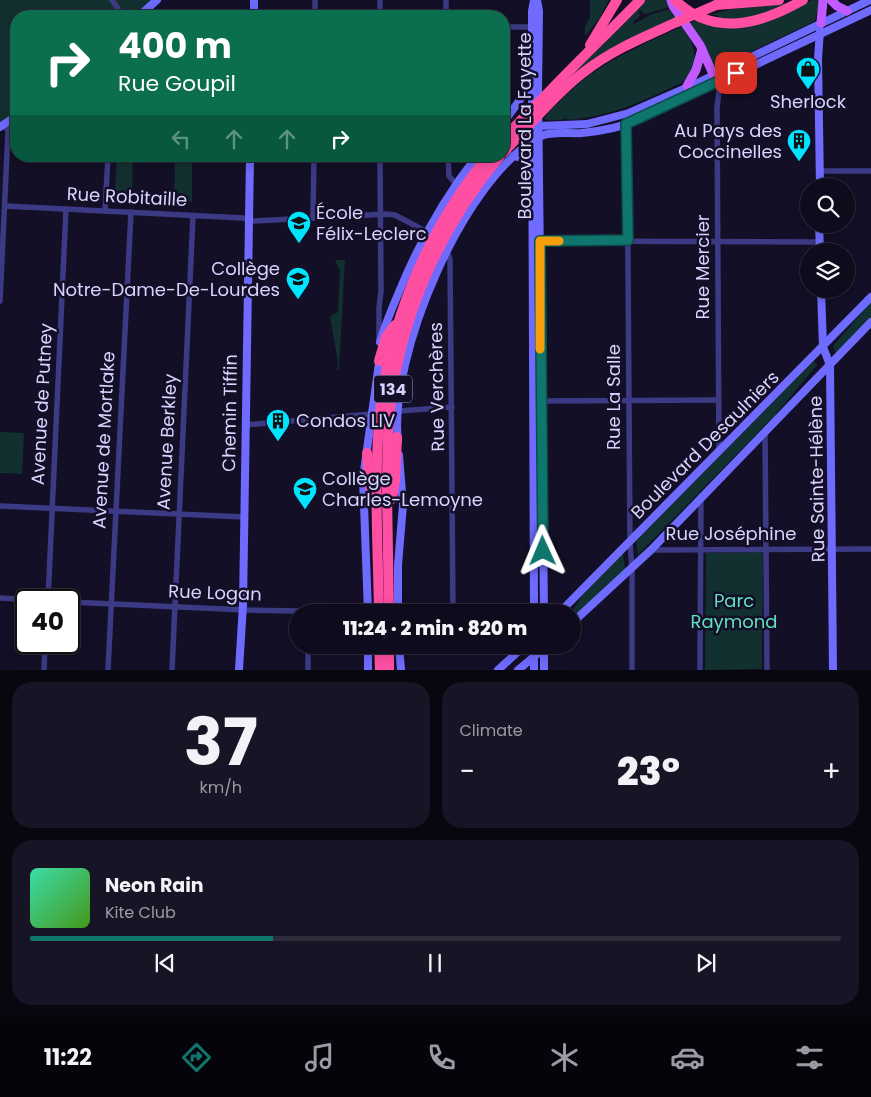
<!DOCTYPE html>
<meta charset="utf-8">
<style>
:root{--surface:#0e0b1c;--page:#171425;--text:#f1f3f6;--muted:#9b9ba3;--line:#2e2b3b;--accent:#0f766e}
body{margin:0;font-family:Poppins,sans-serif;background:var(--page);color:var(--text);height:100vh;display:flex;flex-direction:column;font-size:19px;white-space:nowrap}
*{box-sizing:border-box;margin:0}
p{font-size:16px;color:var(--muted)}
.icon{flex:none;width:28px;height:28px;fill:none;stroke:currentColor;stroke-width:2;stroke-linecap:round;stroke-linejoin:round}
.map{position:relative;height:670px;overflow:hidden}
.drawer{display:flex;flex-direction:column;gap:12px;padding:12px;background:#08060f;flex:1}
.drawer>*{flex:none}
.banner{position:absolute;left:10px;top:10px;width:500px;height:152px;border-radius:20px;box-shadow:0 2px 12px #0003,0 0 0 1px var(--line);background:#0b6e4f;color:#fff;overflow:hidden}
.fabs{position:absolute;left:800px;top:178px;display:grid;gap:10px}
.fabs a{display:grid;place-items:center;width:55px;height:55px;border-radius:50%;background:var(--surface);box-shadow:0 2px 12px #0003,0 0 0 1px var(--line);font-size:25px}
.speed{position:absolute;left:15px;top:589px;display:flex;gap:10px;font-size:25px;font-weight:700;text-align:center}
.speed>*{display:grid;place-content:center;width:65px;height:65px;border-radius:50%;background:var(--surface);box-shadow:0 2px 12px #0003,0 0 0 1px var(--line);line-height:1}
.speed .limit{border:2px solid #111;border-radius:8px;background:#fff;color:#111}
.pin{position:absolute;display:grid;place-items:center;width:42px;height:42px;color:#fff;margin:-21px;border-radius:10px;box-shadow:0 2px 8px #0006}
.me{position:absolute;width:55px;margin:-28px;rotate:359deg;stroke-linejoin:round;filter:drop-shadow(0 0 4px #0008)}
.turn{display:flex;align-items:center;gap:18px;height:105px;padding:0 25px;font-size:22px}
.turn .icon{width:65px;height:65px;stroke-width:2.5}
.turn b{display:block;font-size:35px;line-height:42px}
.lanes{display:flex;align-items:center;height:48px;padding:0 25px;background:#0003;justify-content:center;gap:25px;direction:ltr}
.lanes .off{opacity:.35}
.big{font-size:38px;font-weight:800;line-height:1.1}
.drawer .card{flex:1;display:flex;flex-direction:column;justify-content:center;gap:8px;min-width:0;padding:0 18px;border-radius:20px;background:var(--page)}
.drawer .dial{align-items:center;gap:0}
.dial b{font-size:65px;line-height:1}
.song{display:flex;align-items:center;gap:15px}
.cover{width:60px;height:60px;border-radius:8px;background:linear-gradient(135deg,hsl(160 70% 55%),hsl(100 70% 35%))}
.played{height:5px;border-radius:2px;background:linear-gradient(90deg,var(--accent) 30%,var(--line) 30%)}
.keys{display:flex;justify-content:space-around;direction:ltr}
.heat{display:flex;justify-content:space-between;align-items:center;font-size:28px;direction:ltr}
.drawer .tiles{flex:1;display:grid;gap:12px;grid-template-columns:1fr 1fr}
.card:last-child{grid-column:span 2}
.trip{position:absolute;left:289px;top:604px;width:292px;height:50px;border-radius:25px;background:var(--surface);box-shadow:0 2px 12px #0003,0 0 0 1px var(--line);font-weight:800;line-height:50px;text-align:center}
.tabs{display:flex;height:80px;justify-content:space-around;align-items:center;background:#06040b;color:var(--muted)}
.tabs .icon{width:35px;height:35px}
.tabs .on{color:var(--accent)}
.tabs b{font-size:22px;color:var(--text)}
.map>svg:first-child{display:block}
.green{fill:#12302f}
.lines{fill:none;stroke-linecap:round;stroke-linejoin:round}
.street{stroke:#3d3a85;stroke-width:5.5}
.secondary{stroke:#6f6bff;stroke-width:8}
.primary{stroke:#c25bff;stroke-width:9}
.highway{stroke:#ff4fa3;stroke-width:10}
.highway-bridge{stroke:#ff4fa3;stroke-width:10}
.route-casing{stroke:#0a4d48;stroke-width:12}
.route{stroke:#0f766e;stroke-width:9}
.slow{stroke:#f59e0b;stroke-width:9}
.labels{text-anchor:middle;stroke-width:5;stroke-linejoin:round;paint-order:stroke}
.shield{fill:#130f26;stroke:#9e99be;stroke-width:1}
.shield-label{font-size:16px;font-weight:bold;fill:#d9d4ff}
.poi-label{font-size:18px;fill:#d9d4ff;stroke:#130f26;text-anchor:start}
.street-label{font-size:18px;fill:#d9d4ff;stroke:#130f26}
.park-label{font-size:18px;fill:#5fe0c0;stroke:#130f26}
</style>
<div class="map">
<svg width="871" height="670" viewBox="0 0 871 670">
<rect width="100%" height="100%" fill="#130f26"/>
<g class="green">
<polygon points="0,0 152,0 133,16 16,16 16,110 0,123"/>
<polygon points="590,0 609,0 599,19 585,36 585,27 590,17"/>
<path d="M644,0h22l3,7 -23,7h-2l-4,-4 -1,1 1,5 -7,6 1,2 18,-10 19,-5 5,8c-42,20 -77,34 -112,65z"/>
<path d="M812,0h8l-5,21 -100,48 -25,-46 6,-3c47,16 75,2 116,-20z"/>
<path d="M786,3v2c-21,11 -42,15 -66,14l-3,-4h-7l21,-6z"/>
<path d="M683,26c12,18 19,42 -2,57 -40,19 -69,33 -114,37v-2c-6,3 -16,3 -23,1 4,-7 12,-14 18,-20 34,-35 77,-53 121,-73z"/>
<polygon points="117,156 133,157 132,192 115,192"/>
<polygon points="175,163 192,163 192,202 174,201"/>
<polygon points="335,260 345,260 339,370 337,369 338,363 330,316 338,312 340,271"/>
<polygon points="871,302 871,318 839,351 835,352 833,346"/>
<polygon points="814,361 817,365 775,415 638,555 636,540"/>
<polygon points="0,432 24,433 22,474 0,473"/>
<polygon points="763,552 762,669 705,670 706,553"/>
<polygon points="623,553 625,569 573,618 572,612 571,612 582,596"/>
</g>
<g class="lines">
<g class="street">
<polyline points="112,0 123,16"/>
<polyline points="315,0 315,16"/>
<polyline points="380,0 380,16"/>
<polyline points="446,0 446,16"/>
<polyline points="504,27 534,27"/>
<polyline points="717,83 719,91 717,108 719,453"/>
<polyline points="627,124 630,543 632,568 632,670"/>
<polyline points="448,156 449,176 456,184"/>
<polyline points="820,171 871,171"/>
<polyline points="5,206 243,218 254,221 387,214 395,215 427,232"/>
<polyline points="105,211 108,156"/>
<polyline points="313,218 314,156"/>
<polyline points="537,241 819,242"/>
<polyline points="446,253 449,256 450,260 453,612"/>
<polyline points="0,301 8,132 5,124"/>
<polyline points="379,339 379,308 381,291 380,156"/>
<polyline points="539,401 719,400"/>
<polyline points="399,411 452,407"/>
<polyline points="245,425 371,414"/>
<polyline points="765,432 767,670"/>
<polyline points="0,506 244,517"/>
<polyline points="651,550 871,549"/>
<polyline points="0,598 36,600"/>
<polyline points="48,600 66,209"/>
<polyline points="69,602 246,610 359,612"/>
<polyline points="44,670 45,642"/>
<polyline points="108,670 131,212"/>
<polyline points="172,670 193,216"/>
<polyline points="308,670 308,645"/>
<polyline points="700,670 701,496"/>
</g>
<g class="secondary">
<polyline points="534,0 532,11 532,81 534,612"/>
<polyline points="537,0 539,11 538,91 544,612"/>
<polyline points="139,16 157,0"/>
<polyline points="254,16 254,0"/>
<polyline points="504,122 527,90 530,88 535,87"/>
<polyline points="0,127 16,116"/>
<polyline points="536,128 539,126 587,124 629,113 693,85 870,0"/>
<polyline points="513,156 524,158 533,166"/>
<polyline points="820,186 818,59 820,30"/>
<polyline points="819,224 820,251"/>
<polyline points="821,289 823,347 830,365 833,670"/>
<path d="M380,342c5,-17 12,-34 19,-50 20,-49 45,-94 78,-136"/>
<path d="M398,441c-10,-84 66,-265 143,-305 11,-5 29,-2 41,-3 20,-2 40,-6 59,-14l230,-109"/>
<polyline points="368,612 363,478 380,356"/>
<polyline points="398,612 398,565 403,505 399,455"/>
<polyline points="560,612 871,297"/>
<polyline points="572,623 651,550 871,322"/>
<polyline points="399,645 401,670"/>
<polyline points="534,645 534,670"/>
<polyline points="239,670 243,605 250,156"/>
<polyline points="368,670 368,645"/>
<polyline points="498,670 525,645"/>
<polyline points="518,670 548,645"/>
<polyline points="544,670 544,647"/>
</g>
<g class="primary">
<polyline points="671,0 673,6 700,45 717,83"/>
<polyline points="831,0 837,6 847,11"/>
<polyline points="821,23 823,0"/>
<polyline points="687,86 696,70 702,49"/>
</g>
<g class="highway">
<path d="M675,0c39,38 86,24 128,0"/>
<polyline points="716,5 779,0"/>
<polyline points="590,45 617,0"/>
<path d="M545,96c31,-33 64,-64 95,-96"/>
<path d="M544,109c13,-13 25,-26 40,-37 28,-22 60,-35 93,-50"/>
<polyline points="504,138 528,113"/>
<polyline points="504,152 528,126"/>
<polyline points="379,361 386,337 395,325"/>
<polyline points="367,453 369,481 373,499"/>
<polyline points="392,499 395,481 397,437"/>
<path d="M379,612c-1,-62 -5,-127 0,-189 8,-98 47,-191 109,-267"/>
<path d="M389,612c-1,-39 -1,-78 -2,-118 0,-25 0,-50 2,-76 9,-96 49,-188 111,-262"/>
<polyline points="379,645 380,670"/>
<polyline points="389,645 389,670"/>
</g>
<g class="highway-bridge">
<polyline points="677,22 716,5"/>
<polyline points="528,113 545,96"/>
<polyline points="528,126 544,109"/>
</g>
</g>
<g class="lines">
<defs>
<polyline id="route" points="543,551 540,241 628,240 626,124 736,73"/>
</defs>
<use href="#route" class="route-casing"/>
<use href="#route" class="route"/>
<polyline class="slow" points="540,349 540,241 559,241"/>
</g>
<defs>
<symbol id="shop-pin" viewBox="-11 -11 22 30"><path d="M0 17L-7.5 6A9.5 9.5 0 1 1 7.5 6Z" fill="#00e5ff" stroke="#130f26"/><path d="M-5-2.5h2.3a2.7 3.5 0 0 1 5.4 0H5L5.5 6h-11ZM-1.5-2.5h3a1.5 2.3 0 0 0-3 0Z" fill="#111"/></symbol>
<symbol id="building-pin" viewBox="-11 -11 22 30"><path d="M0 17L-7.5 6A9.5 9.5 0 1 1 7.5 6Z" fill="#00e5ff" stroke="#130f26"/><path d="M-4-6H4V6H1V3H-1V6H-4ZM-2.5-4.3h1.7v1.8h-1.7ZM.8-4.3h1.7v1.8H.8ZM-2.5-1h1.7V.8h-1.7ZM.8-1h1.7V.8H.8Z" fill="#111"/></symbol>
<symbol id="school-pin" viewBox="-11 -11 22 30"><path d="M0 17L-7.5 6A9.5 9.5 0 1 1 7.5 6Z" fill="#00e5ff" stroke="#130f26"/><path d="M0-5L7-2L0 1L-7-2ZM-4 1L0 2.5L4 1V4Q0 6-4 4Z" fill="#111"/></symbol>
</defs>
<g fill-rule="evenodd">
<use href="#shop-pin" x="794" y="55" width="28" height="38"/>
<use href="#building-pin" x="785" y="127" width="28" height="38"/>
<use href="#school-pin" x="285" y="209" width="28" height="38"/>
<use href="#school-pin" x="284" y="265" width="28" height="38"/>
<use href="#building-pin" x="264" y="407" width="28" height="38"/>
<use href="#school-pin" x="291" y="475" width="28" height="38"/>
</g>
<g class="labels">
<rect class="shield" x="374" y="375.5" width="38" height="27" rx="4"/>
<g class="shield-label">
<text x="393" y="395">134</text>
</g>
<g class="poi-label">
<text x="808" y="108" text-anchor="middle">Sherlock</text>
<text x="782" y="137" text-anchor="end">Au Pays des<tspan x="782" dy="21">Coccinelles</tspan></text>
<text x="316" y="219">École<tspan x="316" dy="21">Félix-Leclerc</tspan></text>
<text x="280" y="275" text-anchor="end">Collège<tspan x="280" dy="21">Notre-Dame-De-Lourdes</tspan></text>
<text x="296" y="427">Condos LIV</text>
<text x="322" y="485">Collège<tspan x="322" dy="21">Charles-Lemoyne</tspan></text>
</g>
<g class="street-label">
<text transform="translate(525 126) rotate(-90)" y="6">Boulevard La Fayette</text>
<text transform="translate(127 197) rotate(3)" y="6">Rue Robitaille</text>
<text transform="translate(703 267) rotate(-90)" y="6">Rue Mercier</text>
<text transform="translate(437 387) rotate(-91)" y="6">Rue Verchères</text>
<text transform="translate(614 397) rotate(-90)" y="6">Rue La Salle</text>
<text transform="translate(42 404) rotate(-87)" y="6">Avenue de Putney</text>
<text transform="translate(230 413) rotate(-89)" y="6">Chemin Tiffin</text>
<text transform="translate(104 440) rotate(-87)" y="6">Avenue de Mortlake</text>
<text transform="translate(167 442) rotate(-87)" y="6">Avenue Berkley</text>
<text transform="translate(705 445) rotate(-45)" y="6">Boulevard Desaulniers</text>
<text transform="translate(817 479) rotate(-91)" y="6">Rue Sainte-Hélène</text>
<text x="731" y="540">Rue Joséphine</text>
<text transform="translate(215 593) rotate(2)" y="6">Rue Logan</text>
</g>
<g class="park-label">
<text x="734" y="607">Parc<tspan x="734" dy="21">Raymond</tspan></text>
</g>
</g>
</svg>
<div class="fabs">
<a><svg class="icon" aria-label="search" viewBox="0 0 24 24"><circle cx="10" cy="10" r="6"/><path d="M15 15l6 6"/></svg></a>
<a><svg class="icon" aria-label="layers" viewBox="0 0 24 24"><path d="M12 4l9 5-9 5-9-5zM3 14l9 5 9-5"/></svg></a>
</div>
<div class="speed"><div class="limit">40</div></div>
<div class="pin" style="left:736px;top:73px;background:#d93025"><svg class="icon" aria-label="arrive" viewBox="0 0 24 24"><path d="M6 21V4h12l-3 4 3 4H6"/></svg></div>
<svg class="me" style="left:543px;top:551px" viewBox="-20 -20 40 40"><path d="M0-17L14 15 0 8-14 15z" fill="#0f766e" stroke="#fff" stroke-width="4"/></svg>
<div class="trip">11:24 · 2 min · 820 m</div>
<div class="banner">
<div class="turn"><svg class="icon" aria-label="right" viewBox="0 0 24 24"><path d="M7 20v-9h11M14 6l5 5-5 5"/></svg><div><b>400 m</b>Rue Goupil</div></div>
<div class="lanes"><svg class="icon off" aria-label="left" viewBox="0 0 24 24"><path d="M17 20v-9H6M10 6l-5 5 5 5"/></svg><svg class="icon off" aria-label="ahead" viewBox="0 0 24 24"><path d="M12 20V5M6 11l6-6 6 6"/></svg><svg class="icon off" aria-label="ahead" viewBox="0 0 24 24"><path d="M12 20V5M6 11l6-6 6 6"/></svg><svg class="icon" aria-label="right" viewBox="0 0 24 24"><path d="M7 20v-9h11M14 6l5 5-5 5"/></svg></div>
</div>
</div>
<section class="drawer">
<div class="tiles">
<div class="card dial"><b>37</b><p>km/h</p></div>
<div class="card"><p>Climate</p>
<div class="heat"><a>−</a><b class="big">23°</b><a>+</a></div>
</div>
<div class="card">
<div class="song"><i class="cover"></i><div><b>Neon Rain</b><p>Kite Club</p></div></div>
<div class="played"></div>
<div class="keys"><svg class="icon" aria-label="previous" viewBox="0 0 24 24"><path d="M18 5L8 12l10 7zM5 5v14"/></svg><svg class="icon" aria-label="pause" viewBox="0 0 24 24"><path d="M8 5v14M16 5v14"/></svg><svg class="icon" aria-label="next" viewBox="0 0 24 24"><path d="M6 5l10 7-10 7zM19 5v14"/></svg></div>
</div>
</div>
</section>
<nav class="tabs">
<b>11:22</b>
<svg class="icon on" aria-label="directions" viewBox="0 0 24 24"><path d="M12 3l9 9-9 9-9-9zM9 14v-3h6M13 9l2 2-2 2"/></svg>
<svg class="icon" aria-label="music" viewBox="0 0 24 24"><path d="M9 18V5l10-2v13"/><circle cx="6" cy="18" r="3"/><circle cx="16" cy="16" r="3"/></svg>
<svg class="icon" aria-label="phone" viewBox="0 0 24 24"><path d="M5 4h4l2 5-3 2q2 4 5 5l2-3 5 2v4C11 20 4 13 5 4z"/></svg>
<svg class="icon" aria-label="climate" viewBox="0 0 24 24"><path d="M12 3v18M4 7l16 10M4 17L20 7"/></svg>
<svg class="icon" aria-label="car" viewBox="0 0 24 24"><path d="M5 17H2v-5l4-1 3-4h7l3 4 3 1v5h-3M9 17h6M6 11h13"/><circle cx="7" cy="17" r="2"/><circle cx="17" cy="17" r="2"/></svg>
<svg class="icon" aria-label="filters" viewBox="0 0 24 24"><path d="M4 7h16M4 17h16"/><circle cx="9" cy="7" r="2"/><circle cx="15" cy="17" r="2"/></svg>
</nav>
